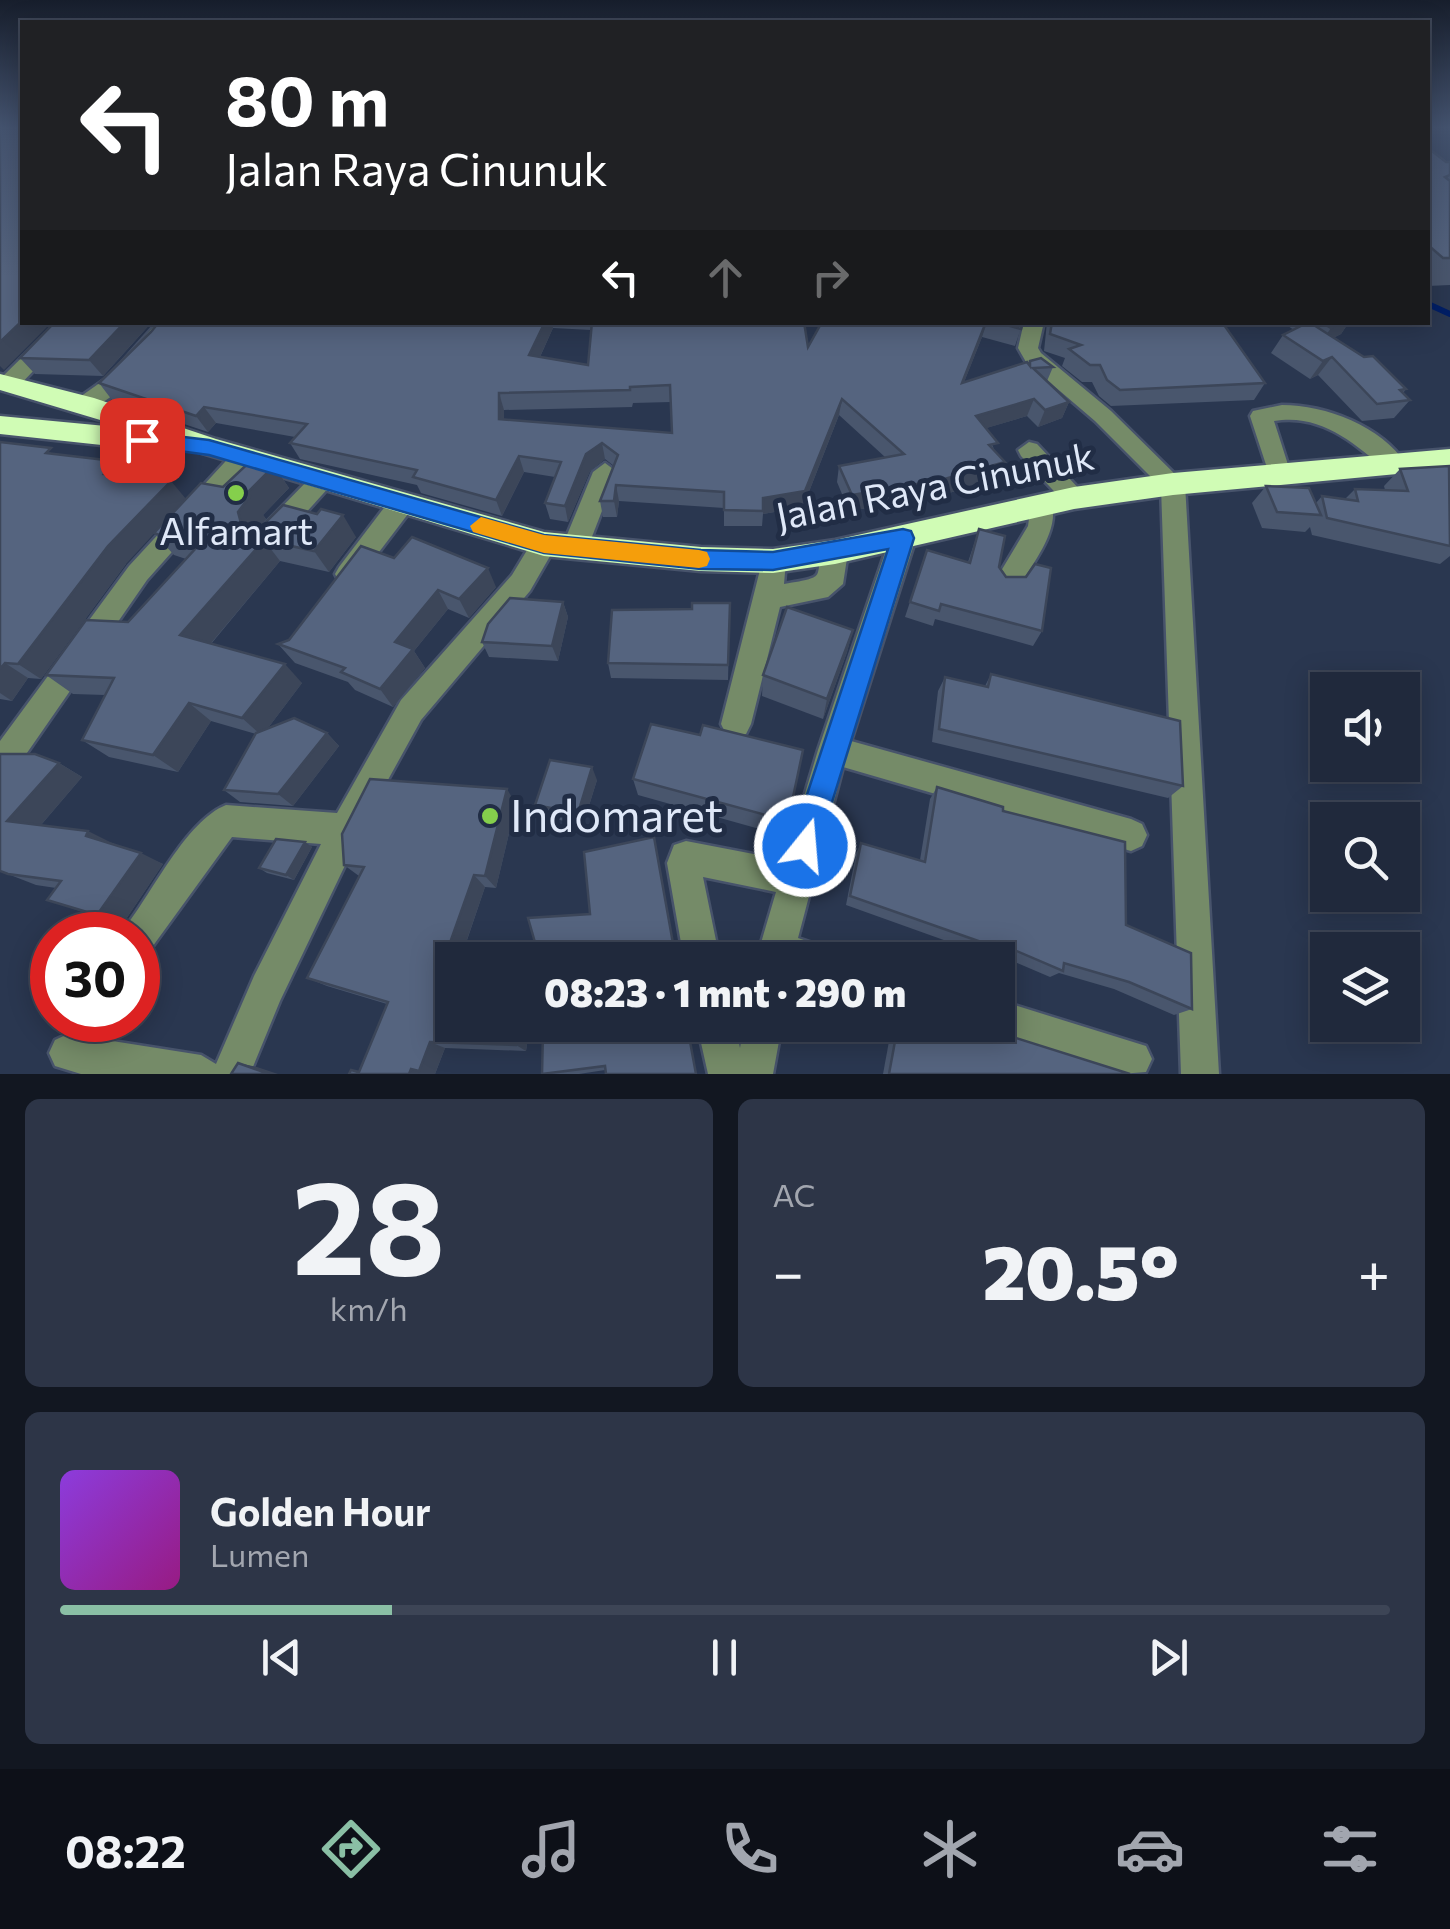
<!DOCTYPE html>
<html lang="id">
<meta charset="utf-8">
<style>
:root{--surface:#20293c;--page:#2d3547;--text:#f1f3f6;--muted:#a2a6af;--line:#3d4556;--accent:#8abfa5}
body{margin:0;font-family:Commissioner,sans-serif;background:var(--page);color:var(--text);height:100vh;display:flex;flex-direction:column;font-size:38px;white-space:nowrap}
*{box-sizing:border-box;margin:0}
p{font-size:32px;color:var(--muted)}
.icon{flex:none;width:55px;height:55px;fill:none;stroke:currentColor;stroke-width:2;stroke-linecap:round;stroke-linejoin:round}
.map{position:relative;height:1074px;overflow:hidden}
.side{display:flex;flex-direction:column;gap:25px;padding:25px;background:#121721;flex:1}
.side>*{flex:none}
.guide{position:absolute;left:20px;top:20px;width:1410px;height:305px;border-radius:0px;box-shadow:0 5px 25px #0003,0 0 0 2px var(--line);background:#202124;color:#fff;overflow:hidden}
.tools{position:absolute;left:1310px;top:672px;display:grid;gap:20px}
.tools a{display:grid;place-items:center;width:110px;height:110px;border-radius:0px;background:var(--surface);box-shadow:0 5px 25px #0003,0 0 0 2px var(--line);font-size:50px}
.speed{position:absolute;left:30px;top:912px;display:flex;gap:20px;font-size:50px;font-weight:700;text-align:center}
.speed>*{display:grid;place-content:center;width:130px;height:130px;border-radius:50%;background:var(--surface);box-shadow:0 5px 25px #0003,0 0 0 2px var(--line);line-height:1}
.speed .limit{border:15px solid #d22;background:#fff;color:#111}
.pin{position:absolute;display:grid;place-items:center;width:85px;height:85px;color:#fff;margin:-42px;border-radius:20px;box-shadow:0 5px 15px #0006}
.me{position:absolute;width:110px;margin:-55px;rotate:17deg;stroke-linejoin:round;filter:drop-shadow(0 0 8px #0008)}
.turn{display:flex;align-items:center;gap:35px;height:210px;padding:0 40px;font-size:45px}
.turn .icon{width:130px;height:130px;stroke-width:2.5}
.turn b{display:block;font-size:70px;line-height:85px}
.lanes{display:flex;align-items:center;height:95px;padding:0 40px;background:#0003;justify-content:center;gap:50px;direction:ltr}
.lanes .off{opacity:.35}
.big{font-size:75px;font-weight:800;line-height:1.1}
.side .card{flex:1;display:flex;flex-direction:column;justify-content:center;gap:15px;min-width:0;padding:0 35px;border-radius:15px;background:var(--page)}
.side .dial{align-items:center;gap:0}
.dial b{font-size:130px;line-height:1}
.song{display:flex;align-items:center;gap:30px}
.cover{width:120px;height:120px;border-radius:15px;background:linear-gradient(135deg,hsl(270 70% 55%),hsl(310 70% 35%))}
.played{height:10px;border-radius:5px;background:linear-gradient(90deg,var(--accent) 25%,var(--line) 25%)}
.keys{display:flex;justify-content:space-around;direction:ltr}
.heat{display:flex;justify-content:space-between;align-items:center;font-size:55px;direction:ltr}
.side .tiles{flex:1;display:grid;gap:25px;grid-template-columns:1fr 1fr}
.card:last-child{grid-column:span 2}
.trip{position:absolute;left:435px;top:942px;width:580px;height:100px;border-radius:0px;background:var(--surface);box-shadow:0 5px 25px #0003,0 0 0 2px var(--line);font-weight:800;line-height:100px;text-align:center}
.tabs{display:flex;height:160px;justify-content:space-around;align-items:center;background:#0d1018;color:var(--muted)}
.tabs .icon{width:70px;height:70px}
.tabs .active{color:var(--accent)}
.tabs b{font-size:45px;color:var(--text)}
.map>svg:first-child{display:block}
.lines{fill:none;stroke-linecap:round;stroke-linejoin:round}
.stream{stroke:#011e65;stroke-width:6}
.minor-casing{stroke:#47536b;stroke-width:5}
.highway-casing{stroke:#47536b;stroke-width:5}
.minor{fill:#758b68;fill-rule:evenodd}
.highway{fill:#d0fcb5;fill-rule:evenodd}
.wall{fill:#49566d;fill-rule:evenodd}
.shaded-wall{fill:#3c4659}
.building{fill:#55647f;stroke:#3c4659;stroke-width:2.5;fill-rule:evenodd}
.route{fill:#1a73e8;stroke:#114b97;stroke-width:2.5}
.slow{fill:#f59e0b}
.poi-dot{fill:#85cf4c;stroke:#212d45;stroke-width:4}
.labels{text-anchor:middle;stroke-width:10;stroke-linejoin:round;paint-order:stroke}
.street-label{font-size:38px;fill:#dfe8f8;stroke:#212d45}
.poi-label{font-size:38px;fill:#dfe8f8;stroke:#212d45}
.near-poi-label{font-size:45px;fill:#dfe8f8;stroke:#212d45;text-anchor:start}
</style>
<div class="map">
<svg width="1450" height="1074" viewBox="0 0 1450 1074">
<rect width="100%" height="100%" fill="#2a3750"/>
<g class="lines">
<polyline class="stream" points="1428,304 1450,314"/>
<defs>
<g id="minor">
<polygon points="58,322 80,322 16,389 0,389 0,379"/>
<path d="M158,322h21c-17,23 -72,95 -102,87l-3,-5 3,-5 34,-24z"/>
<polygon points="1024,322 1044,322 1038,348 1041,353 1111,411 1185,484 1219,1074 1181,1074 1161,487 1095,421 1026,362 1018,348"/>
<path d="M1282,405c44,0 99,21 124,59l-12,8 -8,-2c-33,-28 -66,-57 -112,-49l17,53 -12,9 -8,-3 -21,-64 3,-5z"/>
<polygon points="1029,442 1037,444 1082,492 1086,498 1082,504 1066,504 1021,456 1018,450"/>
<polygon points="244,448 252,450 255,456 252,462 147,580 11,776 0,781 0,741 129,566 236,450"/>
<polygon points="605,463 617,472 588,547 584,554 566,554 562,547 593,472"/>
<polygon points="323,470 335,479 331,485 284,537 266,537 263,530 266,523 315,473"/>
<polygon points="402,494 411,496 414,503 411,510 357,581 348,585 339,581 335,574 339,567 393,496"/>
<path d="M1041,496l9,2c13,30 -18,66 -33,91l-9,3 -9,-3 -4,-8 33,-55 4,-28z"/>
<polygon points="903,528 912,531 916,538 851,741 1131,819 1142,824 1147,835 1142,846 1131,851 843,767 798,938 824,947 829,960 756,960 776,892 703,877 720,960 684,960 667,863 674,845 686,841 785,860 818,750 890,538 894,531"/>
<path d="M544,534l9,3 4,7 -27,47 -109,129 -48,87 -93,194 -30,73h-169l-26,-8 -6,-13 6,-13 13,-6 133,21 15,9 38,-88 67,-132 -89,-7 -82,113 -12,5v-20h-16l4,-9c27,-34 60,-105 100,-121l111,8 64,-113 111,-125 23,-38z"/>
<path d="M835,542l9,3 4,7 -5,32 -15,13 -48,10 -29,117 -5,10 -10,4 -10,-4 -5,-10 43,-170 9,-3 9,3 4,7 -2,23c49,-8 26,-6 42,-39z"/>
<polygon points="998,1000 1146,1046 1152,1059 1146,1072 1120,1074 985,1031 982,1025 998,1025"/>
<polygon points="697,1025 735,1025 740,1048 744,1025 782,1025 773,1074 708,1074"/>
</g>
<polygon id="highway" points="0,374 94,398 216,439 544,532 701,547 773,549 835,540 1074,487 1173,473 1450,449 1450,469 1173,495 1074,509 835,564 773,573 701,571 544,556 169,443 157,451 0,434 0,416 127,428 0,390"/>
</defs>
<use href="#minor" class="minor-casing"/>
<use href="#highway" class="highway-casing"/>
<use href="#minor" class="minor"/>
<use href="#highway" class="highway"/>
</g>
<g class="wall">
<polygon points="1428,148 1446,162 1450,162 1450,285 1428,286"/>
<polygon points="55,322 152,322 103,376 35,374 20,358"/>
<path d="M159,322h645l4,25 14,-25h201l-8,24 -33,-9 -18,45 65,-18 1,-3 23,6 -6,14 22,21 -7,16 -24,9 -11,-11 -41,12 9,24 3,26 -62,19 -87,14 -12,-29 2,-16 46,-9 -46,-42 -36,92 -40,7 -1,12h-38v-18l-105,-7 -2,16h-14l-3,-16 14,-35 -9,-7 -15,12 -22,51 -18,-3 -5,-16 10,-26 -31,-5 -22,44 -81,-23 -4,-8 -117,-26 -10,-16 5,-6 -79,-14 -8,9 -96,-32 -13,-17 52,-51zM553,328l38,2 -3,35 -48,-8zM671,402l1,31 -168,-13v-10l128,-3 1,-4z"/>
<polygon points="1047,322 1221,322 1265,383 1254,400 1111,406 1099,396 1092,382 1082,382 1062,366 1065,358 1044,351"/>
<polygon points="1282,322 1349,322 1341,334 1333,338 1406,389 1403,393 1410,400 1394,418 1362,421 1318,375 1310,379 1271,353 1283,335 1294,330"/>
<polygon points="0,442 56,454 114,461 127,477 126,564 41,679 28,678 12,701 0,699"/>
<polygon points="274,466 289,488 263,515 266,519 262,525 356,537 329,572 280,561 211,644 302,683 268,728 327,733 339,746 293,806 240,802 224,790 256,734 211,721 178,772 109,757 82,740 105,695 73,694 46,675 128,622 186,559 174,555 154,533"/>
<polygon points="1400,469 1450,473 1450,556 1440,564 1312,535 1310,527 1305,532 1262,528 1252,503 1266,486 1316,503 1322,496 1345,499 1355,489 1385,490 1384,486"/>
<polygon points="979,529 1006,577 1026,577 1042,631 1033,646 935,619 933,626 905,617 927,550 968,562"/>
<polygon points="394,558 496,587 469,618 448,609 414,651 425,668 393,707 355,690 348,682 295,663 278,644 289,640"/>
<polygon points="563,602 568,617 558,661 489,657 482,642"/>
<polygon points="730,603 728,680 611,678 608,663"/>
<polygon points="853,630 847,652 823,719 762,696 763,675"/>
<polygon points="991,674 1183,786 1168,798 932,742 938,691 945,677 985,686"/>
<polygon points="700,735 803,750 785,836 638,795 633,779"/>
<polygon points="59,763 82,777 41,825 112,843 163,864 122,925 47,900 56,888 36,885 0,871"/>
<polygon points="597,780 583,825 541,816 535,805"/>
<polygon points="937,787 1003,811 1126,925 1192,1009 1174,1015 1114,989 1059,973 1050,977 998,955 994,958 846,905 856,854 861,843 920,860 930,799"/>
<polygon points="516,804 496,888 485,887 462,955 530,1025 526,1051 445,1048 435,1074 359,1072 387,1004 327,986 307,978 359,876 344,865"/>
<polygon points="305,842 312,847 294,880 267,873 259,868"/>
<polygon points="688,1025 605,1070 579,1074 542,1074"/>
<polygon points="892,1025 975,1025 1130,1074 883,1074"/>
</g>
<g class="shaded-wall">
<polygon points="22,321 22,322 52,322 4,370 0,366 0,342"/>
<polygon points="125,322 152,322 103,376 89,360"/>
<polygon points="545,322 552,322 553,328 533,372 529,355"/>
<polygon points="987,322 982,337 957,400 962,383"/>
<polygon points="1343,322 1349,322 1341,334 1319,345 1331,328"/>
<polygon points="1332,357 1318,375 1310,379 1323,361"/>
<polygon points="499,393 504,410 504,436 499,419"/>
<polygon points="842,399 839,415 803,507 763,514 763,498"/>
<polygon points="1034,399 1027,416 970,433 976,416"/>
<polygon points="1069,402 1062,418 1038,427 1045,410"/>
<polygon points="204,407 216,423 208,432 196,416"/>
<polygon points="602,443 605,459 590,471 568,522 565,506 586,454"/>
<polygon points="519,456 524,472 502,516 496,500"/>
<polygon points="114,461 130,479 104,474"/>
<polygon points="1005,462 998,478 936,497 849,511 852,495"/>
<polygon points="274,466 289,488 263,515 266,519 255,535 241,523 238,512 245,495"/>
<polygon points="171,481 186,499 126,564 41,679 18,664 108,546"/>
<polygon points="616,485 619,501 617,517 614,501"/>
<polygon points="343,515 356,537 329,572 314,551"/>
<polygon points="264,540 280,561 201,655 180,635"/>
<polygon points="488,568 496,587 469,618 459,599"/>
<polygon points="438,590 448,609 414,651 425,668 393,707 380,689 395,642"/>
<polygon points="563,602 568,617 558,661 552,646"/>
<polygon points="853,630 847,652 823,719 827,699"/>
<polygon points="5,663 28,678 12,701 0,693 0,669"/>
<polygon points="285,664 302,683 262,736 242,718"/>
<polygon points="189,703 211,721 178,772 153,755"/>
<polygon points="327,733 339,746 293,806 278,794"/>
<polygon points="59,763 82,777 34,833 7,821"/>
<polygon points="592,767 597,780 583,825 578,813"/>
<polygon points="507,789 516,804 496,888 485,876"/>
<polygon points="88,831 112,843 86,836"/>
<polygon points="305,842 312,847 294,880 286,875"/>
<polygon points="141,853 163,864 122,925 97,915"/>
<polygon points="474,875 485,887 460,960 446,954"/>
<polygon points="519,1025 530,1025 526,1051 516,1045"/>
<polygon points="430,1042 445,1048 435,1074 409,1074 411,1069"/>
<polygon points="238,1063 257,1067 278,1074 269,1074"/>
</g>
<g class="building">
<polygon points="0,127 22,127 22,321 0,342"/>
<polygon points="1428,148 1446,162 1450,162 1450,175 1445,177 1450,181 1450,258 1443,258 1428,245"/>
<polygon points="55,322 125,322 89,360 20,358"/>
<path d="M159,322h386l-16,33 59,10 4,-43h212l4,25 14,-25h164l-24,61 65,-21 3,4v-5l11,-3 12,9 -20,1 36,34 -24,8 -11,-11 -58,17 22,27 -9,2 16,17 -64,18 -89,15 -13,-29 65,-12 -62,-55 -37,92 -42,7v13l-39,-1v-18l-108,-7 -2,16h-14l18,-46 -16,-12 -16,11 -21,52 -20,-3 16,-41 -42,-6 -23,44 -83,-23 4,-7 -127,-27 17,-19 -103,-17 -8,9 -97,-33 52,-51zM670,385l2,48 -173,-14v-26l131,-3v-3z"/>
<polygon points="996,322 1023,322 1021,329"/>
<polygon points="1052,322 1222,322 1265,383 1120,390 1107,380 1100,365 1090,365 1069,349 1081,345 1050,334"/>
<polygon points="1309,322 1364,357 1373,356 1406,389 1400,390 1410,400 1377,404 1332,357 1323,361 1283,335"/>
<polygon points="1321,322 1343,322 1331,328"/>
<polygon points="0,442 51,448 46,453 114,461 104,474 171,481 108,546 18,664 5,663 0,669"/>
<polygon points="257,455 274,466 245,495 250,496 238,512 241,523 263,525 283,505 317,514 321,509 343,515 314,551 264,540 180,635 285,664 242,718 189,703 153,755 82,740 114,678 46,675 86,620 128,622 196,548 154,533 201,483 223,487"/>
<polygon points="1449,466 1450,546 1327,518 1322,496 1358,501 1355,489 1408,491 1400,469"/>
<polygon points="1266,486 1309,488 1321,515 1277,512"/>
<polygon points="979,529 1005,536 999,567 1006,577 1026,577 1035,564 1051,568 1042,631 941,604 939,611 910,602 927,550 970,563"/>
<polygon points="412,537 488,568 459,599 438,590 395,642 413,649 380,689 341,672 345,668 278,644 289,640 361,546 394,558"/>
<polygon points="510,598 563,602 552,646 482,642 488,624"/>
<polygon points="692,603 730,603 728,665 608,663 612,610 692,609"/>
<polygon points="787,607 853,630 827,699 763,675"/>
<polygon points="991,674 1180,721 1183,786 939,729 945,677 988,687"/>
<polygon points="294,718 327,733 278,794 224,790 256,733"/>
<polygon points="651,724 700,735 703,725 803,750 788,821 633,779"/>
<polygon points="0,754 35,754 59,763 7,821 88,831 86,836 141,853 97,915 47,900 61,881 8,874 0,871"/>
<polygon points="550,760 592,767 578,813 535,805"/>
<polygon points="370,779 507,789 485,876 474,875 446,954 531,957 530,960 452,960 452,1025 519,1025 516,1045 430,1042 419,1071 411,1069 409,1074 349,1074 351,1070 359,1072 388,1002 307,978 364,867 344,865 342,834"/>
<polygon points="937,787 1003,807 1003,811 1125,842 1126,925 1191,953 1192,1009 1129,982 1064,963 1063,971 1005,946 1004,950 850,896 861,843 925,862"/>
<polygon points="654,837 676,960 540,960 528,918 590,914 584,852"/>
<polygon points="276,839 305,842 286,875 259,868"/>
<polygon points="587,1025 687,1025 696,1074 606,1074 605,1066 542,1074 543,1031"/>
<polygon points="898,1025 975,1025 1130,1074 889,1074"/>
<polygon points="238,1063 269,1074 231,1074"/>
</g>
<linearGradient id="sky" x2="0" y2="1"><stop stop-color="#171e2c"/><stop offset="0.46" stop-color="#44536f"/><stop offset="1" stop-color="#44536f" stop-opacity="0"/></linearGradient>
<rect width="1450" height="277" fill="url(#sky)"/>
<polygon class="route" points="142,432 209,440 544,535 701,550 773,552 903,529 911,531 914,538 815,857 805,861 794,857 790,846 888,549 773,570 701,569 544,553 209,455 134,445 131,440 134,434"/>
<polygon class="slow" points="481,517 544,535 699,550 707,552 710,559 707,566 699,568 544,553 473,532 470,526"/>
<g class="poi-dot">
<circle cx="236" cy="493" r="10"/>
<circle cx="490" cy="816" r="10"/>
</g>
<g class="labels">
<g class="street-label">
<text transform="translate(935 487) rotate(-11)" y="13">Jalan Raya Cinunuk</text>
</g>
<g class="poi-label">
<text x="236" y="545">Alfamart</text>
</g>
<g class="near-poi-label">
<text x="510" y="832">Indomaret</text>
</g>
</g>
</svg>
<div class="tools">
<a><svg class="icon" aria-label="sound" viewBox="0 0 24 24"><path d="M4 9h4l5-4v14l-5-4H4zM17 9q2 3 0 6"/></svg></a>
<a><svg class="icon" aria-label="search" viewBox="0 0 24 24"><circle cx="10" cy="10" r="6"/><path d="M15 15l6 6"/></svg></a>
<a><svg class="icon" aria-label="layers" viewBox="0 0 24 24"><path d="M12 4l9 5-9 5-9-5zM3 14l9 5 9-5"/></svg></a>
</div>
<div class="speed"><div class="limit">30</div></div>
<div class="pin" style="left:142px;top:440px;background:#d93025"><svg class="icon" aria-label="arrive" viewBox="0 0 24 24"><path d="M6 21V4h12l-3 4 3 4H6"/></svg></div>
<svg class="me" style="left:805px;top:846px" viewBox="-20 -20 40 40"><circle r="17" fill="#1a73e8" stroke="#fff" stroke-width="3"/><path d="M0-11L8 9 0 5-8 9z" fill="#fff"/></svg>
<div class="trip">08:23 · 1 mnt · 290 m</div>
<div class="guide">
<div class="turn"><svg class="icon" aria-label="left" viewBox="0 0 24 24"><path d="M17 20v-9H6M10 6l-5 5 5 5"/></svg><div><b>80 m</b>Jalan Raya Cinunuk</div></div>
<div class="lanes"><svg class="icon" aria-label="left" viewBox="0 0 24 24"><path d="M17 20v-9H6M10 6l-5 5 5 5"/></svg><svg class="icon off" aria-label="ahead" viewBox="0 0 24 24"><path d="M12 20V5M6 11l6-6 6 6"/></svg><svg class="icon off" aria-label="right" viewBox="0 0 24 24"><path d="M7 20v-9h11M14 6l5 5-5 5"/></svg></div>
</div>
</div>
<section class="side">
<div class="tiles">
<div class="card dial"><b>28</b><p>km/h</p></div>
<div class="card"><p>AC</p>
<div class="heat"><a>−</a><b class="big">20.5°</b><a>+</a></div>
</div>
<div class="card">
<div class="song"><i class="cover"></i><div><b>Golden Hour</b><p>Lumen</p></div></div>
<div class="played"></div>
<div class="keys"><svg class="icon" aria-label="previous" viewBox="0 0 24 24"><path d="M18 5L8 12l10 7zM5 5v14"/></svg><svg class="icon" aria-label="pause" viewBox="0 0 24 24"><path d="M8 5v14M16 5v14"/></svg><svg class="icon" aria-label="next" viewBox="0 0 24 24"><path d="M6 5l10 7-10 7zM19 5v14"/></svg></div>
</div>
</div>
</section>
<nav class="tabs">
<b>08:22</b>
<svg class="icon active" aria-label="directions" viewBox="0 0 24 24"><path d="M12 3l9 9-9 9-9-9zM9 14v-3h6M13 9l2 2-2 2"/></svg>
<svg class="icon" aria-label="music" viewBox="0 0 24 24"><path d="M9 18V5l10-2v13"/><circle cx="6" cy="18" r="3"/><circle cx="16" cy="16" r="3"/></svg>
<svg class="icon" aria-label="phone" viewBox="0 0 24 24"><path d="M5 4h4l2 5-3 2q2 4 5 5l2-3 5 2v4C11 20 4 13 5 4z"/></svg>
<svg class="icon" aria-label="climate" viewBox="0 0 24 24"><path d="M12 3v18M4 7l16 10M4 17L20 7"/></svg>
<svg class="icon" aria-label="car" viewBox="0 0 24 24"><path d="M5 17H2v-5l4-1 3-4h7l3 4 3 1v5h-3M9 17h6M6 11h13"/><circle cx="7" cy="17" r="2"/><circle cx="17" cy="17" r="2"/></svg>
<svg class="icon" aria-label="filters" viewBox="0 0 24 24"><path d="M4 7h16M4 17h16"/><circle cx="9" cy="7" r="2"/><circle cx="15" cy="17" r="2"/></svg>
</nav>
